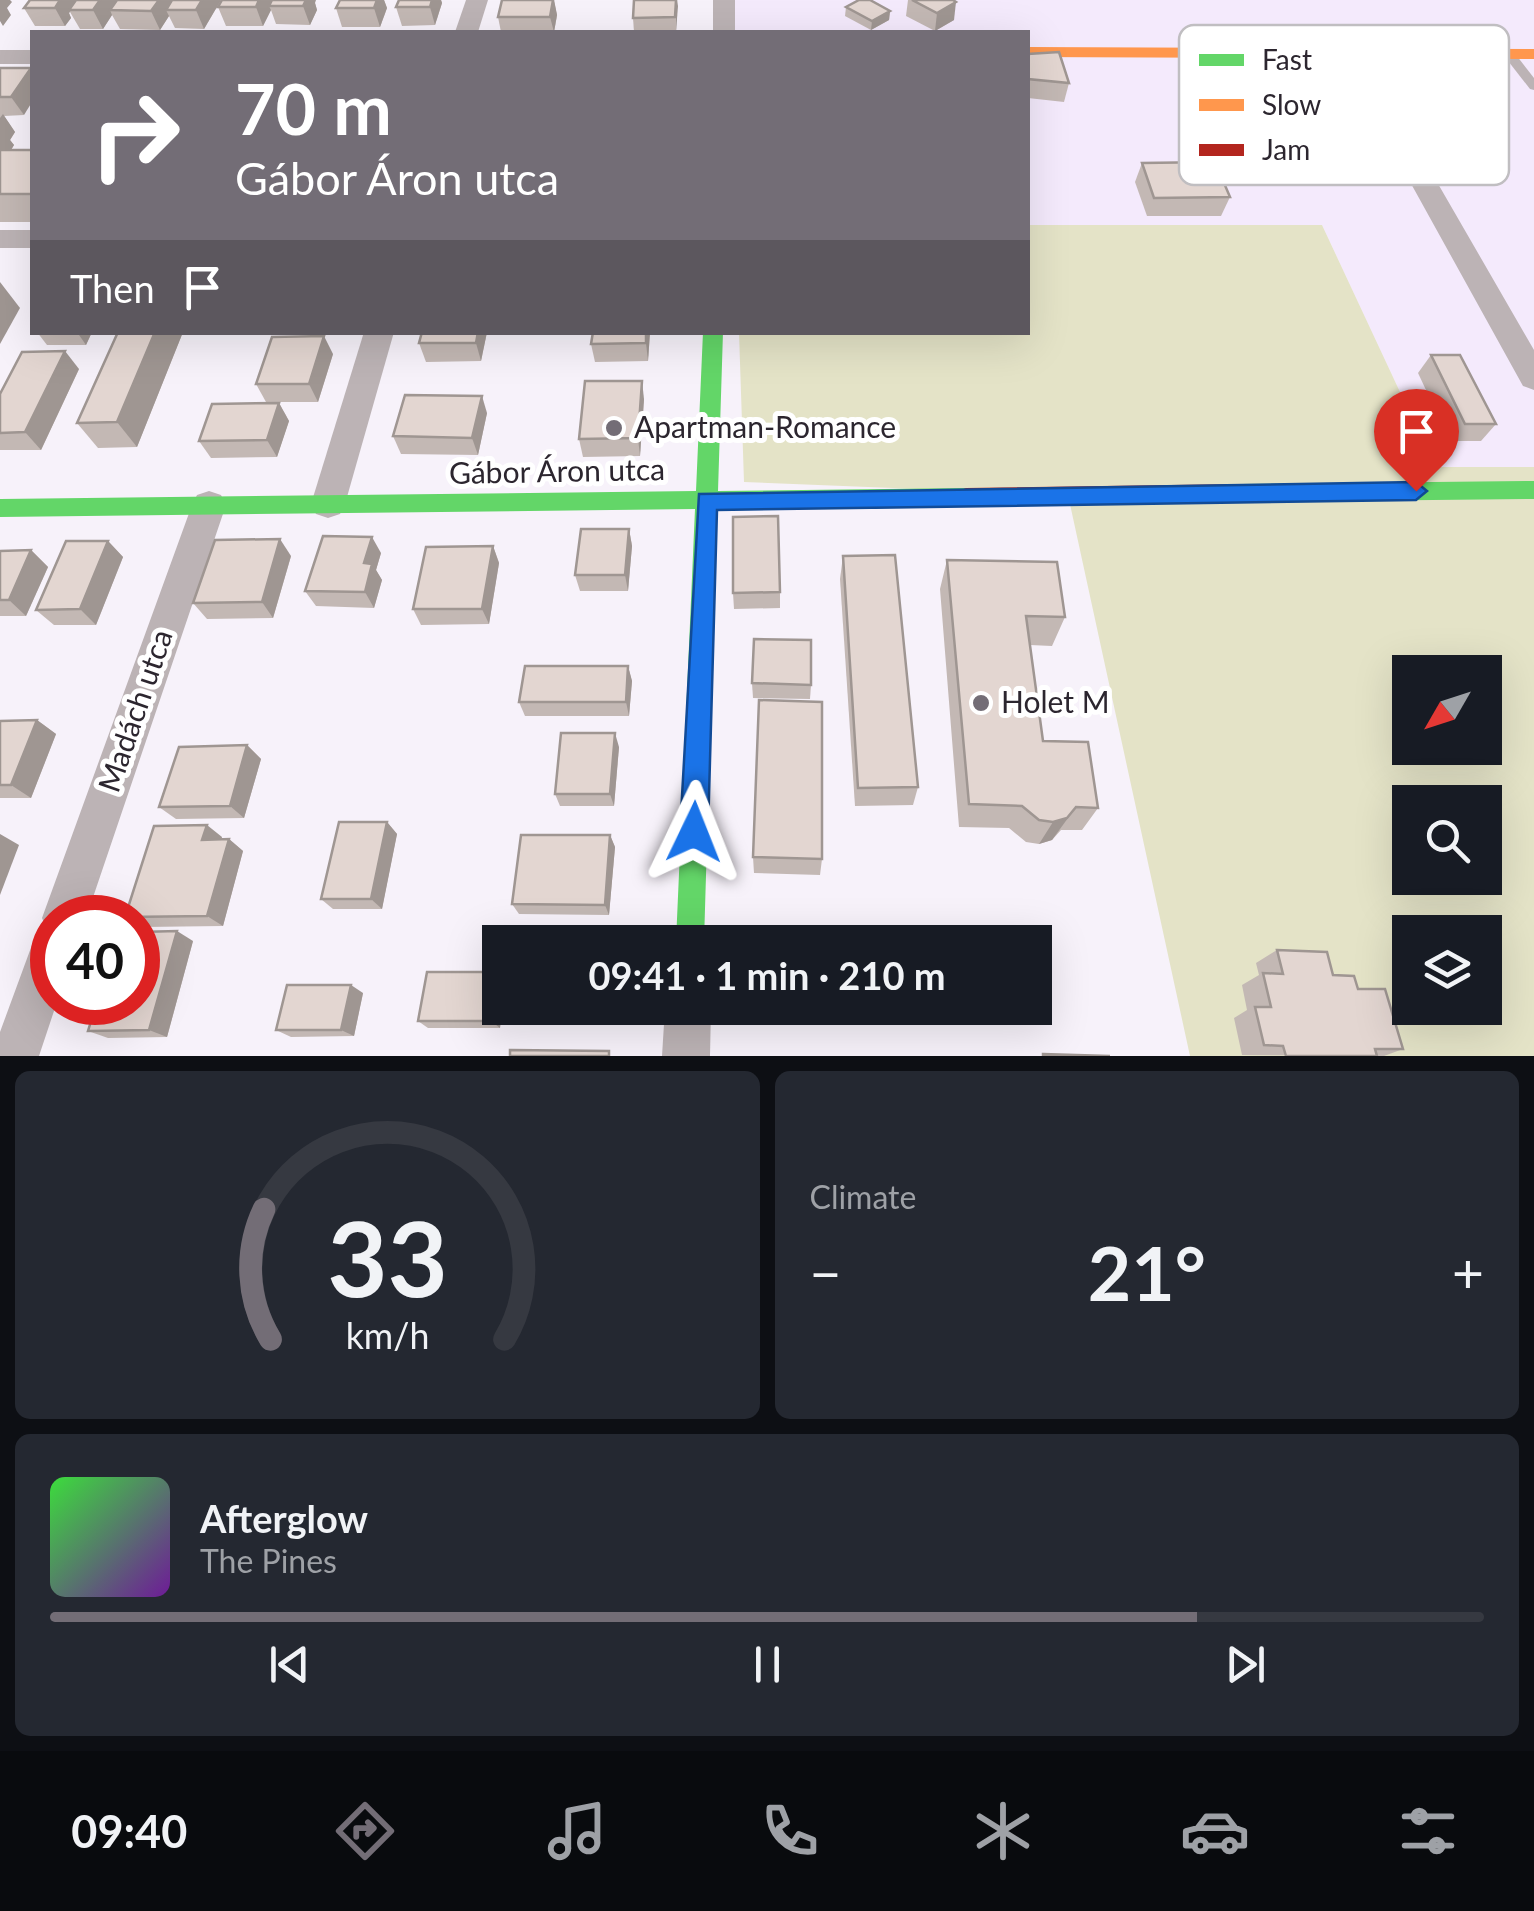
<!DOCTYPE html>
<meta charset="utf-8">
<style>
:root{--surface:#171b24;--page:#242831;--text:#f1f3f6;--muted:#9ea1a6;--line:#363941;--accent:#736d76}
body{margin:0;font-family:Lato,sans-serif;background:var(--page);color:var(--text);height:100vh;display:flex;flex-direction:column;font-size:38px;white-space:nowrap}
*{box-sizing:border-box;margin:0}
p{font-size:32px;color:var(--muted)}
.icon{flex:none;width:55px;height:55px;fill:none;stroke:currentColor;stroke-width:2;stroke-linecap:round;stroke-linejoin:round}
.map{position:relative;height:1056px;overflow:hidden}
.panel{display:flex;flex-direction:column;gap:15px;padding:15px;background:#0d0f14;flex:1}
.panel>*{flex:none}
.top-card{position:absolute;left:30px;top:30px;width:1000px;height:305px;border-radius:0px;box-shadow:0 10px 40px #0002;background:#736d76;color:#fff;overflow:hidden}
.needle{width:65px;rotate:231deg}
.fabs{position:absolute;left:1392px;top:655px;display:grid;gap:20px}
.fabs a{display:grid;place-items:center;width:110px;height:110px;border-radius:0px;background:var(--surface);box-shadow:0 10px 40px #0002;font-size:50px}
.speed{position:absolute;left:30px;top:895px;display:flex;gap:20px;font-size:50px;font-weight:700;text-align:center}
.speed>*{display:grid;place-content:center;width:130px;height:130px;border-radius:50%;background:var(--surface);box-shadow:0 10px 40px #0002;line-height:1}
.speed .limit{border:15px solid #d22;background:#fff;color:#111}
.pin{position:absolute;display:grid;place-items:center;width:85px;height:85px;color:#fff;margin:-102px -42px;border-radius:50% 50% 50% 0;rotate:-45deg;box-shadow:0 0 10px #0007}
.pin .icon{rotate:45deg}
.me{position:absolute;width:110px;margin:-55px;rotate:2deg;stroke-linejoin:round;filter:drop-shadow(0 0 8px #0008)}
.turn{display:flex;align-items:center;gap:35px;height:210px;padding:0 40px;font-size:45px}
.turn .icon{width:130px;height:130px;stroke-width:2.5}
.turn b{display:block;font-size:70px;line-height:85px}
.then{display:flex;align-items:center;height:95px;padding:0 40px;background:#0003;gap:20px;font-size:38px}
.big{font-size:75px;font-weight:700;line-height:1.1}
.panel .card{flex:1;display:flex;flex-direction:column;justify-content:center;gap:15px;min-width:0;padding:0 35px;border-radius:15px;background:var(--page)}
.panel .dial{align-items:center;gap:0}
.dial svg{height:260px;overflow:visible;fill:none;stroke:var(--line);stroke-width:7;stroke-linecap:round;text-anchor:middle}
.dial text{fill:var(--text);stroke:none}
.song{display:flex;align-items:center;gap:30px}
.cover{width:120px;height:120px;border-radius:15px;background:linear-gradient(135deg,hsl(120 70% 55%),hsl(280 70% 35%))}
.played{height:10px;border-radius:5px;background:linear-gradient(90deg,var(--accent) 80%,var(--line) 80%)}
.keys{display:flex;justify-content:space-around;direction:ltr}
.heat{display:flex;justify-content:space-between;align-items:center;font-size:55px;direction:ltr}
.panel .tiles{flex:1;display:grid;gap:15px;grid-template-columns:1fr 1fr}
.card:last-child{grid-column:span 2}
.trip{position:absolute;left:482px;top:925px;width:570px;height:100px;border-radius:0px;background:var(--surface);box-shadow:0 10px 40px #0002;font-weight:700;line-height:100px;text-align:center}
.tabs{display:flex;height:160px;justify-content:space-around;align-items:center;background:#090b0e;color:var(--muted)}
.tabs .icon{width:70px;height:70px}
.tabs .selected{color:var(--accent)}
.tabs b{font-size:45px;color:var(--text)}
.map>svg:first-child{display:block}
.built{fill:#f4eafc}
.green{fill:#e4e3c7;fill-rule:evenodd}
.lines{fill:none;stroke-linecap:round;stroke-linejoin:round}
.lane{fill:#bcb3b5;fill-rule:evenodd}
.street{fill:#bcb3b5;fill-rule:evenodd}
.fast{fill:#63d668;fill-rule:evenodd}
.slow{fill:#ff974d;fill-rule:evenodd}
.jam{fill:#b3261e;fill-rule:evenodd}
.wall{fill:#c3b8b4}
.shaded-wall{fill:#9f9692}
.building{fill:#e3d6d1;stroke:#9f9692;stroke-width:2.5}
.route{fill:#1a73e8;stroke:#114b97;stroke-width:2.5}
.poi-dot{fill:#736d76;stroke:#fff;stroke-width:4}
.labels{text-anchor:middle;stroke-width:10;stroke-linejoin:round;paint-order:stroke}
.poi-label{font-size:30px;fill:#2c262f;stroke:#fff;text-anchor:start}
.street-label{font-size:30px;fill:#2c262f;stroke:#fff}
.key{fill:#fff;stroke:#c0bec1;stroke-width:2.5}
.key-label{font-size:28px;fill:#2c262f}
</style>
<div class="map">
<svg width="1534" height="1056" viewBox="0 0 1534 1056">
<rect width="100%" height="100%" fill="#f7f2fa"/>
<polygon class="built" points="733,0 1534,0 1534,467 1435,467 1322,225 1028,225 1028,32 734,32"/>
<path class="green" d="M1028,225h294l113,242h99v589h-344l-122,-561 -324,-13 -5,-149 289,-1zM1410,672h75v76h-75zM1410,802h75v76h-75zM1410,932h75v76h-75z"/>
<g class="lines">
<polygon class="lane" points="1505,51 1513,51 1534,78 1534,90 1530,89 1505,57"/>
<g class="street">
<polygon points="466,0 488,0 478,32 455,32"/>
<rect x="713" y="0" width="22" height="32"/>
<polygon points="1340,48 1348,50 1374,73 1534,350 1534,390 1523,386 1352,77 1328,55"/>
<rect x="0" y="50" width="32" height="14"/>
<rect x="0" y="230" width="32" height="18"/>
<polygon points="364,332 394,332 345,504 340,514 328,518 316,514 311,504"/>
<polygon points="209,491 221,495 226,505 86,918 52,918 52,1002 57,1002 39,1056 0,1056 0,1032 36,934 47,930 42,918 192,505 197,495"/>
<polygon points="665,1008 711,1008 710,1056 662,1056"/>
</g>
<g class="fast">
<polygon points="703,332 723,332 718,491 966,488 974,491 977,497 974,503 966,506 717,509 704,942 676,942 695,509 0,517 0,499 696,491"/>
<polygon points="1534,481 1534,499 1240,502 1232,499 1229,493 1232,487 1240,484"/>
</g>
<polygon class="slow" points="1028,47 1534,49 1534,59 1028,57"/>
<polygon class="jam" points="1240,484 1248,487 1251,493 1248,499 1240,502 966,506 958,503 955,497 958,491 966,488"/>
</g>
<g class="wall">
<polygon points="221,0 204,29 175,28 169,16 160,30 120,29 112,15 103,29 80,29 70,12 69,13 71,18 65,26 35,26 24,8"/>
<polygon points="340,0 384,0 387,8 380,27 342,27 336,8"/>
<polygon points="399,0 441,0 442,3 435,25 402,26 396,7"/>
<polygon points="502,0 554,0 557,15 554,32 501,32 498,17"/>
<polygon points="634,0 677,0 676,32 634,32 633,18"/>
<polygon points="908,0 953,0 954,20 935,31 906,16"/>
<polygon points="315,3 317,10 310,25 276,24 271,10 263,26 226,26 218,7"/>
<polygon points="846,7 890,11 889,20 871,30 845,16"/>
<polygon points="1028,54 1069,83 1064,102 1028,98"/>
<polygon points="0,68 24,115 4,116 15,132 10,140 14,145 11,150 32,150 32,222 0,222"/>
<polygon points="1142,163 1230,197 1221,216 1147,216 1135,182"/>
<polygon points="37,332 92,332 86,345 47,345"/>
<polygon points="118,332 183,332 137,447 98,448 77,423"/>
<polygon points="487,332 481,361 426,362 419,343"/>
<polygon points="593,332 650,332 648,361 595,362 591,344"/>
<polygon points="333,354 318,402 266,402 256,384"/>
<polygon points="1431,355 1496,424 1481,441 1450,441 1418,373"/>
<polygon points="79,369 41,450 0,450 0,394"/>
<polygon points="644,399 640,456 583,457 579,439"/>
<polygon points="279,403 289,421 277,457 211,458 199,441"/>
<polygon points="487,413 478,455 401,454 393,436"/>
<polygon points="629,529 632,546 628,591 580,591 575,575"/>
<polygon points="108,541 123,557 96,625 54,625 36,610"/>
<polygon points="493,546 499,563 489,624 421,625 413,609"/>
<polygon points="31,550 48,567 26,616 0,616 0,551"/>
<polygon points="381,553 376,570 382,580 374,608 316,606 305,591"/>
<polygon points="291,556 273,618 207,619 193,603"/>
<polygon points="843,556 918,787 913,805 855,806 840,579"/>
<polygon points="947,560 1065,617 1052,646 1030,645 1043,741 1098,808 1082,830 1061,830 1052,840 1039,844 1026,842 1009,828 959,827 940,589"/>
<polygon points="780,592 780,608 734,609 733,593"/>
<polygon points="628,666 632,681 629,716 525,716 519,702"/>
<polygon points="752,683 811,685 810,699 753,698"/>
<polygon points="37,720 56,734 31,798 0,798 0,721"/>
<polygon points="247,745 261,759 244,818 176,819 159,807"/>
<polygon points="619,747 614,806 560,806 555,794"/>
<polygon points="387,822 397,834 382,909 333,909 321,899"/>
<polygon points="610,835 615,847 609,915 519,914 512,904"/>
<polygon points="222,837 221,840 229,839 243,851 223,926 143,927 138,924 138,918"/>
<polygon points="753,857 822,859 820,875 754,873"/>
<polygon points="193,941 167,1037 108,1038 88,1031"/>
<polygon points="1277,950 1333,975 1358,989 1403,1049 1384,1056 1242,1055 1234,1018 1247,1010 1242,985 1259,975 1256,963"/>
<polygon points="363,993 354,1036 291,1037 276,1030"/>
<polygon points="502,1008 500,1028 428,1028 418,1021"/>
<polygon points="528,1008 623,1008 621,1025 535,1024 527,1017"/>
</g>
<g class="shaded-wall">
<polygon points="0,0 10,0 12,2 7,8 11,15 3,26 0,21"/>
<polygon points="56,0 78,0 69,13 71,18 65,26 55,8"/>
<polygon points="100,0 122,0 110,10 112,15 103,29 93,10"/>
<polygon points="159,0 174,0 166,10 169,16 160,30 151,11"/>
<polygon points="202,0 221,0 204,29 196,10"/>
<polygon points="259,0 274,0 269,6 271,10 263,26 256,7"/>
<polygon points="306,0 316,0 315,3 317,10 310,25 303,6"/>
<polygon points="377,0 384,0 387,8 380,27 374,8"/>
<polygon points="432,0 441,0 442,3 435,25 430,7"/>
<polygon points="553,0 554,0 557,15 554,32 550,17"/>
<polygon points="676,0 677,0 678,6 676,32"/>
<polygon points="956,2 954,20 935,31 937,13"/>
<polygon points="890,11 889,20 871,30 872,21"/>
<polygon points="31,68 32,70 32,102 24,115 11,97"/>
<polygon points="3,114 15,132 10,140 14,145 6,158 0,150 0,118"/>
<polygon points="0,282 20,308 0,344"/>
<polygon points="77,332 92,332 86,345"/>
<polygon points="155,332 183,332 137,447 117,422"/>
<polygon points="478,332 487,332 481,361 476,343"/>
<polygon points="646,332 650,332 648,361 646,343"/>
<polygon points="324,336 333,354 318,402 309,384"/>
<polygon points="65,351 79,369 41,450 25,432"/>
<polygon points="642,381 644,399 640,456 638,438"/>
<polygon points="482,396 487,413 478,455 472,438"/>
<polygon points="279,403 289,421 277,457 267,440"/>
<polygon points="629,529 632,546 628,591 625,575"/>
<polygon points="372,537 381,553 376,570 382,580 374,608 365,592 364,563"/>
<polygon points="280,539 291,556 273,618 262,602"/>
<polygon points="108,541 123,557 96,625 80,609"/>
<polygon points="493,546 499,563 489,624 482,609"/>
<polygon points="31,550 48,567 26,616 9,600"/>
<polygon points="628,666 632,681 629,716 626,702"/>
<polygon points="37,720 56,734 31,798 11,785"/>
<polygon points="615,733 619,747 614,806 610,794"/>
<polygon points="247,745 261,759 244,818 230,806"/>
<polygon points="1076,807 1052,840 1039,844 1053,822"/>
<polygon points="387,822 397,834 382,909 371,899"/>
<polygon points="207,825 222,837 218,852 202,840"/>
<polygon points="0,834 19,845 0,895"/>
<polygon points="610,835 615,847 609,915 605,905"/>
<polygon points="229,839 243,851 223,926 207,916"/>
<polygon points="177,931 193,941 167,1037 149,1030"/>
<polygon points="498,972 500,974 500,1008 502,1008 500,1028 491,1021"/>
<polygon points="351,985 363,993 354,1036 341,1030"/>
<polygon points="618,1008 623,1008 621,1025 617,1017"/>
</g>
<g class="building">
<polygon points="30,0 60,0 55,8 24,8"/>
<polygon points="76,0 100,0 93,10 69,10"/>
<polygon points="117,0 159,0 151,11 110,10"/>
<polygon points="172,0 202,0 196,10 166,10"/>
<polygon points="222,0 259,0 256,7 218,7"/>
<polygon points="272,0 306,0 303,6 269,6"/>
<polygon points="340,0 377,0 374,8 336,8"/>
<polygon points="399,0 432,0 430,7 396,7"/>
<polygon points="502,0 553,0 550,17 498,17"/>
<polygon points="634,0 676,0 675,17 633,18"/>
<polygon points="859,0 870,0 890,11 872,21 846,7"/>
<polygon points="912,0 953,0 956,2 937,13"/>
<polygon points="1059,52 1069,83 1028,79 1028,54"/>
<polygon points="0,68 31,68 11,97 0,97"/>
<rect x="0" y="150" width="32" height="44"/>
<polygon points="1215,162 1230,197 1154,198 1142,163"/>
<polygon points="118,332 155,332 117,422 77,423"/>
<polygon points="422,332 478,332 476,343 419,343"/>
<polygon points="593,332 646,332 646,343 591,344"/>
<polygon points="324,336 309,384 256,384 272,337"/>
<polygon points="65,351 25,432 0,433 0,394 22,352"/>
<polygon points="1431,355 1460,355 1496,424 1465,424"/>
<polygon points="585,381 642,381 638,438 579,439"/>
<polygon points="405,395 482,396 472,438 393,436"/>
<polygon points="279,403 267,440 199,441 212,404"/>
<polygon points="778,516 780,592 733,593 733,517"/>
<polygon points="581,529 629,529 625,575 575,575"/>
<polygon points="323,536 372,537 364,563 372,564 365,592 305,591"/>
<polygon points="280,539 262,602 193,603 215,540"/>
<polygon points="66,541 108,541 80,609 36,610"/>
<polygon points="493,546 482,609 413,609 426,547"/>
<polygon points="31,550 9,600 0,600 0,551"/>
<polygon points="895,555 918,787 858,788 843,556"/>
<polygon points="947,560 1057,562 1065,617 1026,616 1043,741 1088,742 1098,808 1076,807 1067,818 1053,822 1039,820 1022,806 969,804"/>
<polygon points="754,639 811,640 811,685 752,683"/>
<polygon points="525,666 628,666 626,702 519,702"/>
<polygon points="759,700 822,702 822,859 753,857"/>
<polygon points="37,720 11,785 0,785 0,721"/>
<polygon points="561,733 615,733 610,794 555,794"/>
<polygon points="247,745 230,806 159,807 179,747"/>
<polygon points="339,822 387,822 371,899 321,899"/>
<polygon points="207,825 202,840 229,839 207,916 125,917 154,826"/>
<polygon points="521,835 610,835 605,905 512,904"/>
<polygon points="177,931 149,1030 88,1031 97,1002 138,1002 138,932"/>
<polygon points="1277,950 1327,952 1333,975 1354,976 1358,989 1385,989 1403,1049 1375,1049 1377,1056 1286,1056 1283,1046 1264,1045 1255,1007 1271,1007 1263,973 1283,974"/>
<polygon points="427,972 498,972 491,1021 418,1021"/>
<polygon points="287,985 351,985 341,1030 276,1030"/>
<polygon points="528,1008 618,1008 617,1017 527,1017"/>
<polygon points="510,1050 609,1051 609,1056 510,1056"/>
<polygon points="1043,1054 1110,1056 1043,1056"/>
</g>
<polygon class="route" points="1416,482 1427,491 1416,500 717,510 708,832 704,842 694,845 684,842 680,832 699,494"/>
<g class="poi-dot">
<circle cx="614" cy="428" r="10"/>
<circle cx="981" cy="703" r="10"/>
</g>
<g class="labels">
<g class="poi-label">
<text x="634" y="438">Apartman-Romance</text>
<text x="1001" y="713">Holet M</text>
</g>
<g class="street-label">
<text transform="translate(557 472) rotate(-1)" y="10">Gábor Áron utca</text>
<text transform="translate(136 711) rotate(-71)" y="10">Madách utca</text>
</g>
</g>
<rect x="1179" y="25" width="330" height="160" rx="15" class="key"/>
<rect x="1199" y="54" width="45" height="12" fill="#63d668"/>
<rect x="1199" y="99" width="45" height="12" fill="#ff974d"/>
<rect x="1199" y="144" width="45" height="12" fill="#b3261e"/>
<g class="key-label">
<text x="1262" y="70">Fast</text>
<text x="1262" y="115">Slow</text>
<text x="1262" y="160">Jam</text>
</g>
</svg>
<div class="fabs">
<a><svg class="needle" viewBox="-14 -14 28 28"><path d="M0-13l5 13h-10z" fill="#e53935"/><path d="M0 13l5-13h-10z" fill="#9ea1a6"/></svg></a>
<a><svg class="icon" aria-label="search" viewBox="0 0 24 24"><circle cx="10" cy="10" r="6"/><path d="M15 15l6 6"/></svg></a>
<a><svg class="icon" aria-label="layers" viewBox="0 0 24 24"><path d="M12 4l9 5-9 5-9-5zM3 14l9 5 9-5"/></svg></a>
</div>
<div class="speed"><div class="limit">40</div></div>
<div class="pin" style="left:1416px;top:491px;background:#d93025"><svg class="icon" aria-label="arrive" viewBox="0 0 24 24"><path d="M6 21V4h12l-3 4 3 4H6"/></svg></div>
<svg class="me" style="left:694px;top:832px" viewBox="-20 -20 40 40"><path d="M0-17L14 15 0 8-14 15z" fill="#1a73e8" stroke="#fff" stroke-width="4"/></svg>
<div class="trip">09:41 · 1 min · 210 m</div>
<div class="top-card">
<div class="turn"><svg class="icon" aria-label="right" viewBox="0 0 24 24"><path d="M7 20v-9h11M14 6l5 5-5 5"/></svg><div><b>70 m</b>Gábor Áron utca</div></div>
<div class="then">Then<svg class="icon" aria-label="arrive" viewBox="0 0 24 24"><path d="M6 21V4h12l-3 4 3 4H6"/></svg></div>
</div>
</div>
<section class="panel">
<div class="tiles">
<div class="card dial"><svg viewBox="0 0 100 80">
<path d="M14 69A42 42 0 1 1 86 69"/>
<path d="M14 69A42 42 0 0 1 12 29" stroke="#736d76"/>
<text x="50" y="56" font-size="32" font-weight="700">33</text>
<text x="50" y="72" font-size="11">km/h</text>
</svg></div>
<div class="card"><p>Climate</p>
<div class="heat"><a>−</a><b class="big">21°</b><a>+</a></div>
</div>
<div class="card">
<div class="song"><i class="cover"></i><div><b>Afterglow</b><p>The Pines</p></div></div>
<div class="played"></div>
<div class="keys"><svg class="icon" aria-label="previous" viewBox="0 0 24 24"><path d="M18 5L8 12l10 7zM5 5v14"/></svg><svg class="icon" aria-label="pause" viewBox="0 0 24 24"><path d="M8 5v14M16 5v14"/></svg><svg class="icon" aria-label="next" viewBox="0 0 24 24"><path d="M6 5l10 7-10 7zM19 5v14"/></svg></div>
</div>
</div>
</section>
<nav class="tabs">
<b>09:40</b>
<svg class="icon selected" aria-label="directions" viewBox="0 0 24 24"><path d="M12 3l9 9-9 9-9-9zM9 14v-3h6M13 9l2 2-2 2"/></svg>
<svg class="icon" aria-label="music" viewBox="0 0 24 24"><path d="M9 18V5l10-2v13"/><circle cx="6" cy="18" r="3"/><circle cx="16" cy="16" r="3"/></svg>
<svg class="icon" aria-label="phone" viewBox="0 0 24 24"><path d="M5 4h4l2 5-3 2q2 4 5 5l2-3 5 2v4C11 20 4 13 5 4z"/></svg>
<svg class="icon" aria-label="climate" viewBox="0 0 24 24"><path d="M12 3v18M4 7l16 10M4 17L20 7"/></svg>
<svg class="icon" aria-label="car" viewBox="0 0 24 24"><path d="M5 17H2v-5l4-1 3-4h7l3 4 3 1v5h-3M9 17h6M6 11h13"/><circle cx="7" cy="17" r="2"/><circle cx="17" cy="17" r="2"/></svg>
<svg class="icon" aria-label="filters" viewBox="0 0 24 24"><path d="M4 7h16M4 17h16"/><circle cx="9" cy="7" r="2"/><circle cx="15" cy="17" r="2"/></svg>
</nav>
